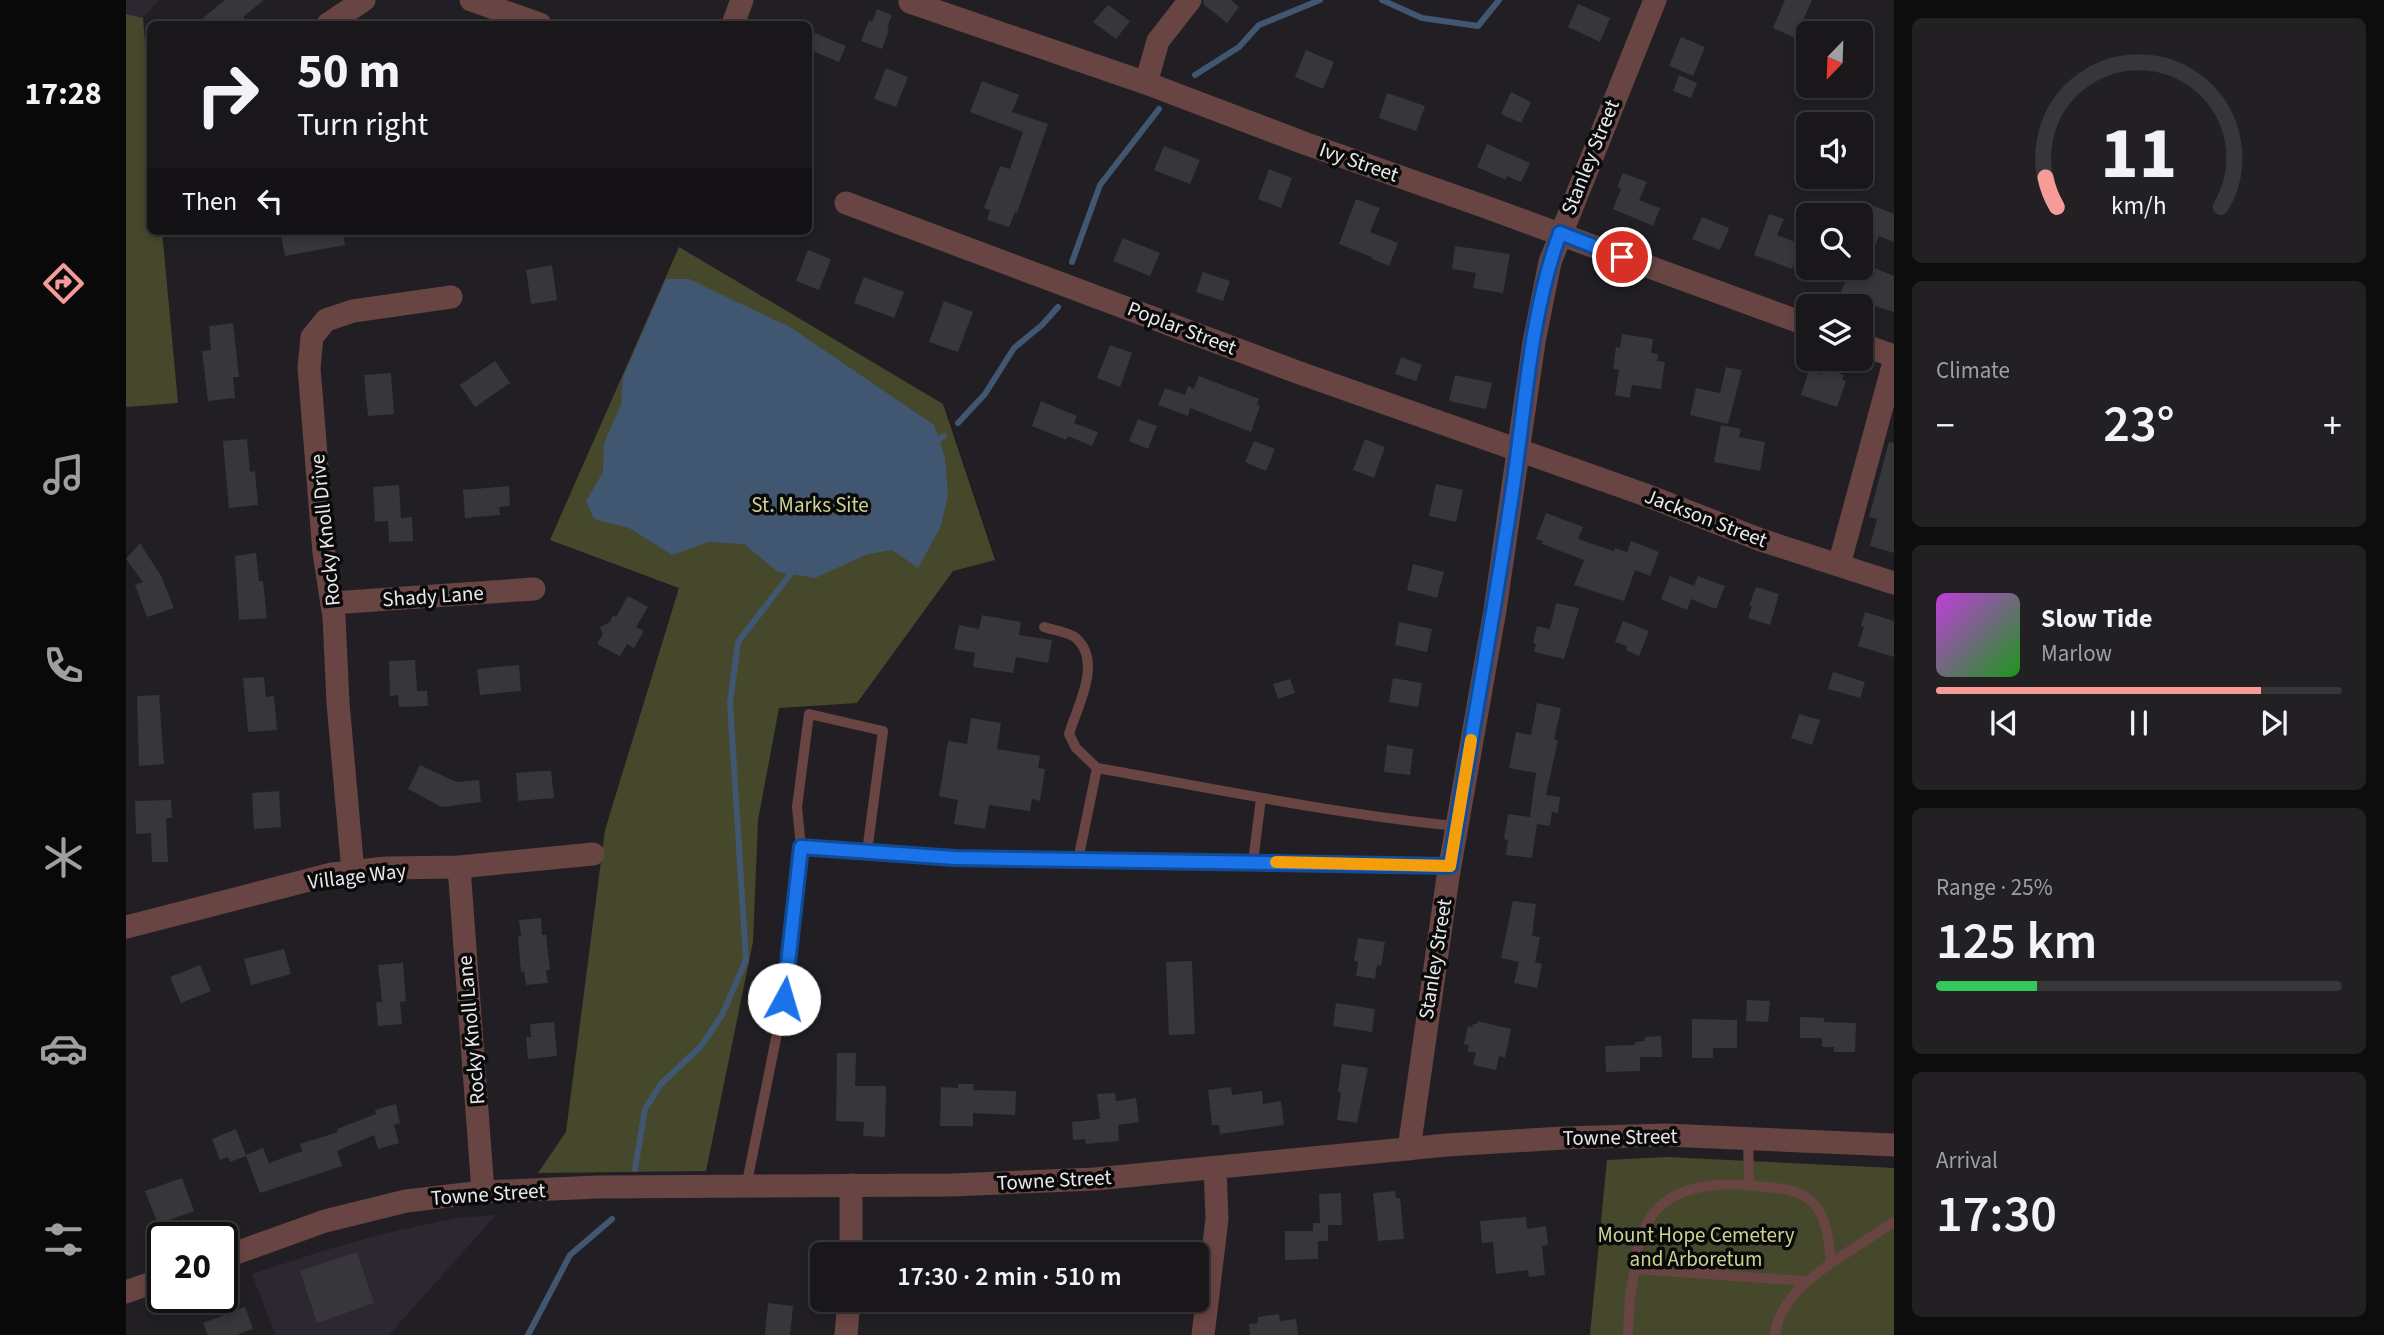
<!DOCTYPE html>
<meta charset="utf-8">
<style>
:root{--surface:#19171a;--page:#222023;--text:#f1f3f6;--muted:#9f9fa2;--line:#373639;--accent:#f59b98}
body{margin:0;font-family:"Source Sans 3",sans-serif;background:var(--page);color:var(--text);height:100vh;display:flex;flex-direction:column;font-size:26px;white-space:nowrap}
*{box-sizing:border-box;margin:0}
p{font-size:23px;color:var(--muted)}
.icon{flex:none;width:38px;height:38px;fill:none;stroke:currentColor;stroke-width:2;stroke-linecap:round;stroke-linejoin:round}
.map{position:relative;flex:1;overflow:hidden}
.panel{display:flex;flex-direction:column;gap:18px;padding:18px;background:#0e0d0e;width:490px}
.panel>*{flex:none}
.banner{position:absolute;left:21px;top:21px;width:665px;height:214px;border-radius:10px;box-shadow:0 4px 10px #0003,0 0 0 2px var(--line);background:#19171a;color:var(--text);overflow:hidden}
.needle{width:46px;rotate:203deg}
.buttons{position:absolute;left:1670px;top:21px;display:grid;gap:14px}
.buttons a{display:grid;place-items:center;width:77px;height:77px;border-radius:10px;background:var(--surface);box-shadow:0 4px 10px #0003,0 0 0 2px var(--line);font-size:35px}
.speed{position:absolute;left:21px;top:1222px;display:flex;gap:14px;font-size:35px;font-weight:700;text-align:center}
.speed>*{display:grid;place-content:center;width:91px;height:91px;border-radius:50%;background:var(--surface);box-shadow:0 4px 10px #0003,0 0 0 2px var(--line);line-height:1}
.speed .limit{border:4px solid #111;border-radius:10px;background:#fff;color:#111}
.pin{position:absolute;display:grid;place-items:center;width:60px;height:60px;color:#fff;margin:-30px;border:4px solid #fff;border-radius:50%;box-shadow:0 2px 7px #0007}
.me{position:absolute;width:77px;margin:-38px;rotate:6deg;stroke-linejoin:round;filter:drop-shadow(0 0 5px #0008)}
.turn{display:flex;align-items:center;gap:24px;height:147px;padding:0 35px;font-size:32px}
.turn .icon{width:91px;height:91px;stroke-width:2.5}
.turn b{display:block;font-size:49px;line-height:60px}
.then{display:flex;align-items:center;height:66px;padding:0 35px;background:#0003;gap:14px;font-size:26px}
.big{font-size:52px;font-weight:600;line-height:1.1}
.panel .tile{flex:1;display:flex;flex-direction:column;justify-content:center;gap:10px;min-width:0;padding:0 24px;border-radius:10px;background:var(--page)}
.panel .dial{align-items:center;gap:0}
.dial svg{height:182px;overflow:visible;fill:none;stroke:var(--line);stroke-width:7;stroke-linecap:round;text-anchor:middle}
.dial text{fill:var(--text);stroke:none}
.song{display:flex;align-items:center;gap:21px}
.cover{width:84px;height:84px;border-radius:10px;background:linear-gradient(135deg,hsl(290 70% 55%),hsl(120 70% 35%))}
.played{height:7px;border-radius:4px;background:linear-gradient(90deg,var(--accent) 80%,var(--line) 80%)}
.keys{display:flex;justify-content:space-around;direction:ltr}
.heat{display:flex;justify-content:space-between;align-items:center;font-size:38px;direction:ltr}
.charge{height:10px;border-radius:5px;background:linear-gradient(90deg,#34c759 25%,var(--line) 0)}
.trip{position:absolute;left:684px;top:1242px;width:399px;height:70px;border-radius:10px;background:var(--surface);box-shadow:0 4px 10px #0003,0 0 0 2px var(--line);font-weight:600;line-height:70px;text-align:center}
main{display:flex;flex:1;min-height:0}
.menu{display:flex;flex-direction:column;width:126px;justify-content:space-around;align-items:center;background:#0a090a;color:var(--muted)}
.menu .icon{width:49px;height:49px}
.menu .current{color:var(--accent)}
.menu b{font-size:32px;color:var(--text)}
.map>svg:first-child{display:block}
.built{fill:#2c2731}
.green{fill:#46482c}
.water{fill:#415671}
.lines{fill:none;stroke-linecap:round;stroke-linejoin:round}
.stream{stroke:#415671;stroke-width:6}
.building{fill:#37363a}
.lane{stroke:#684442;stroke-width:10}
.street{stroke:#684442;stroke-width:23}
.route-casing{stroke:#114b97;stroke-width:18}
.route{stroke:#1a73e8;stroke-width:12}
.slow{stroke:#f59e0b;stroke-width:12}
.labels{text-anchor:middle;stroke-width:7;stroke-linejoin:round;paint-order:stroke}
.street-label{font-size:21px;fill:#e8e7ea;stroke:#0a0a0b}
.park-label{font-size:21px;fill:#cdd193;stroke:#0a0a0b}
</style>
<main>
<nav class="menu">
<b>17:28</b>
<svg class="icon current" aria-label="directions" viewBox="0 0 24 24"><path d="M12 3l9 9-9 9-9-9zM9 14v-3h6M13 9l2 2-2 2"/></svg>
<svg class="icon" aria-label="music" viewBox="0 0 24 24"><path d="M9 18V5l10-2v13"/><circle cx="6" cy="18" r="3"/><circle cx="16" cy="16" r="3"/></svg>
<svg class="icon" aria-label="phone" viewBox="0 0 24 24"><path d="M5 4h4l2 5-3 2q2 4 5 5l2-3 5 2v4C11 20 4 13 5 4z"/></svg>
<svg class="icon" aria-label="climate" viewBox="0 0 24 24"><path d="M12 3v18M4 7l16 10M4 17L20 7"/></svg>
<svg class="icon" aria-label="car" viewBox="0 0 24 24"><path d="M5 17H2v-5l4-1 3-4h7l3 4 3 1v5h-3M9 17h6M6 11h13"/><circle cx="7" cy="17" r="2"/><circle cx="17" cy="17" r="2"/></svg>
<svg class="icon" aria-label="filters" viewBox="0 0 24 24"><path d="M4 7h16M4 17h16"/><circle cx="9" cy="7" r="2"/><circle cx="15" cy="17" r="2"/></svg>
</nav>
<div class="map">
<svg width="1768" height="1335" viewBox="0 0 1768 1335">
<rect width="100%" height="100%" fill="#211f23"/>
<g class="built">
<polygon points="0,0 33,0 17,18 0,14"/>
<polygon points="370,1215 263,1335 149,1335 126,1274 203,1249 260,1233 330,1218"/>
</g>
<g class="green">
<polygon points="0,14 17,18 24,105 24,231 36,231 52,403 0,407"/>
<polygon points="553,247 817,404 869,560 827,571 731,703 653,708 632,820 627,942 580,1171 412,1173 440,1132 479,830 553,588 424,540"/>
<polygon points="1541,1157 1768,1168 1768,1335 1464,1335 1481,1160"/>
</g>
<polygon class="water" points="540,279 563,279 664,327 808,425 819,457 822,495 815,526 792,568 766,550 742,554 689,578 652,572 618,544 582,542 546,555 503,528 468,519 460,501 477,472 478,443 495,405 497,377"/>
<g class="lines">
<g class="stream">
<polyline points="1256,0 1296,18 1352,26 1373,0"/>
<polyline points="1069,75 1113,47 1133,25 1194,0"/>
<polyline points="946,262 974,185 1033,109"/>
<polyline points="832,423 859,394 888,348 916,325 932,307"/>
<polyline points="806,443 818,436"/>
<polyline points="509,1169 519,1109 535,1084 575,1046 596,1015 620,960 604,703 612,642 669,568"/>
<polyline points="402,1335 444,1255 486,1219"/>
</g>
</g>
<g class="building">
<polygon points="99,0 138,0 117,17 123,24 70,24"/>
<polygon points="1078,0 1105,0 1113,7 1101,23 1077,4"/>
<polygon points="1659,0 1686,0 1669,38 1647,28"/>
<polygon points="1452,4 1484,18 1474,42 1442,27"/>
<polygon points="982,5 1004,21 990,39 967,22"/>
<polygon points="751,9 766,15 761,27 763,29 756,49 735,41 743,20 746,22"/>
<polygon points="682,30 720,46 713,62 682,49"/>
<polygon points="1555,37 1579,47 1567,76 1543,66"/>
<polygon points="1180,50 1208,62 1197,89 1169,77"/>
<polygon points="760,68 782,77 770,107 748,99"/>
<polygon points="1553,75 1571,83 1565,98 1547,91"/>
<polygon points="856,81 893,95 886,112 922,124 891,213 889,212 883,227 861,220 864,210 858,208 874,166 884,169 897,132 844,112"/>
<polygon points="1385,92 1405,102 1395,123 1375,114"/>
<polygon points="1261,93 1299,106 1290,131 1253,118"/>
<polygon points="1361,144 1404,163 1395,182 1381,176 1380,180 1351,167"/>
<polygon points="1038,146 1074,160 1064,184 1028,170"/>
<polygon points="1143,169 1166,178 1155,208 1132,199"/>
<polygon points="1497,173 1521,182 1513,200 1534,208 1527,226 1487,209 1495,189 1491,187"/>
<polygon points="1230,199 1254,208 1244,232 1272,243 1263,266 1246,259 1246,257 1213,244"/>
<polygon points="1748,206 1768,214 1768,242 1753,236 1741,265 1768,276 1768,312 1739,303 1736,309 1712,299 1725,268 1734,268 1734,242"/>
<polygon points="1643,214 1658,219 1651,235 1675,244 1666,269 1628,255"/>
<polygon points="1576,217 1603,228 1594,250 1566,239"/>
<polygon points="154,231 217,231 219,245 159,256"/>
<polygon points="997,238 1034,253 1024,276 987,261"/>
<polygon points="1329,246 1384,254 1377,293 1347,288 1350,273 1326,269"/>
<polygon points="682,250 705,259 693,290 670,281"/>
<polygon points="426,265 431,300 405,304 400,270"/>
<polygon points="1077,272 1104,281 1097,301 1070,292"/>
<polygon points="738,277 778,292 768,318 728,303"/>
<polygon points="818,301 847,312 832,352 803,342"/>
<polygon points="107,323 113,377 107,377 109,398 82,401 76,351 85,350 83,326"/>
<polygon points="1496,334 1527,339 1525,353 1532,354 1531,361 1539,362 1535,389 1506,385 1504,398 1489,395 1493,370 1487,369 1490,347 1494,348"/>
<polygon points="984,345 1006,353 994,387 971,378"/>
<polygon points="1275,357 1296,365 1290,381 1269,374"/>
<polygon points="369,361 384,383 349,407 334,385"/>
<polygon points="1600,367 1616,370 1602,424 1564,415 1570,388 1594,393"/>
<polygon points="1696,368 1718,375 1716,380 1720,381 1711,407 1675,395 1683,370 1695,374"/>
<polygon points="265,373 268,414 242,416 238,375"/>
<polygon points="1329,375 1366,383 1360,409 1323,401"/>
<polygon points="1073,376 1133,399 1131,404 1134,406 1125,432 1064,408 1062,416 1032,405 1039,388 1059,395 1062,386 1068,389"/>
<polygon points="915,401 951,416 948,423 972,432 966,446 942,436 940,440 906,426"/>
<polygon points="1012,419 1031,426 1022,449 1003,441"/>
<polygon points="1595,425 1615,429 1613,437 1639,442 1634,471 1588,462"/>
<polygon points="121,439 124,472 129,471 132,505 103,508 97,441"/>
<polygon points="1239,439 1259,447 1248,478 1227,470"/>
<polygon points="1128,441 1149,449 1140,471 1119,462"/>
<polygon points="1763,442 1768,443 1768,553 1744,546 1751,519 1743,517"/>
<polygon points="1310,484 1337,490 1330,522 1303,516"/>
<polygon points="273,485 275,518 286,517 287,541 263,542 262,521 249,522 247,487"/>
<polygon points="383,486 384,506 373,507 374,515 339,518 337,490"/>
<polygon points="1420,513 1457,527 1452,539 1488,551 1489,548 1501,552 1505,541 1533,552 1524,576 1509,570 1498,601 1448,585 1458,560 1416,544 1417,541 1410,539"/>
<polygon points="14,543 35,576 48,608 21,617 9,585 17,582 0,559"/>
<polygon points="130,553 133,581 137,581 141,618 113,620 109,556"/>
<polygon points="1287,564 1318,572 1311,598 1281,590"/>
<polygon points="1544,576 1568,586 1572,576 1599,586 1590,609 1565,599 1561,610 1535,599"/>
<polygon points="1630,587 1653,594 1644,625 1622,618 1626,606 1623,606"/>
<polygon points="502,596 522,607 510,627 518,631 508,648 501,644 494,656 471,644 477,634 474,627 484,622 487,615 490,617"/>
<polygon points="1430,603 1453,608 1438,659 1408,652 1410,644 1407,643 1411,626 1424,629"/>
<polygon points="1739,612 1768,621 1768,657 1732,646 1738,627 1735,626"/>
<polygon points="856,615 895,622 893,635 926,640 922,663 890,657 887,673 847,667 849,653 828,649 833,625 853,629"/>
<polygon points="1497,621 1523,631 1513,656 1500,650 1501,646 1489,642"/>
<polygon points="1273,622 1306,629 1301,652 1269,645"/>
<polygon points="289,660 291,691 301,691 302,706 273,707 272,695 264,696 263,661"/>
<polygon points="393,665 395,691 354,695 351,669"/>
<polygon points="1707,672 1739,682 1734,698 1702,689"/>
<polygon points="138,677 140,697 148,696 151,730 122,732 117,678"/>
<polygon points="1267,678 1296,683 1292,707 1263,702"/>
<polygon points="1164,679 1169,693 1152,699 1147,684"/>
<polygon points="33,695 38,764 13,766 11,696"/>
<polygon points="1411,703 1435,708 1428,740 1432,740 1420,795 1434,797 1432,813 1426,812 1424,826 1411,824 1406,858 1380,855 1382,840 1378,839 1382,814 1404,817 1410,773 1383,768 1390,732 1405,735"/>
<polygon points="1673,714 1694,720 1686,745 1665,738"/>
<polygon points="845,718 875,723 871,749 914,756 912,768 919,769 914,801 906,799 904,811 863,805 859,829 828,824 832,800 813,796 822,741 841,744"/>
<polygon points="1261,745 1287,749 1284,775 1258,772"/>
<polygon points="294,765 330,782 353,780 355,802 316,807 282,789"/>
<polygon points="413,771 425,771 428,798 392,801 390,773"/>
<polygon points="153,791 155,827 128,829 126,793"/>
<polygon points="45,800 46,818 40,818 42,862 26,862 25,833 10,834 9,801"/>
<polygon points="1387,901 1410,904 1406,936 1414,937 1409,962 1416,964 1411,988 1388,983 1393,962 1375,958"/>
<polygon points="415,918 416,935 420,935 424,970 420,970 422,983 400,985 398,971 395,972 392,936 395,936 393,920"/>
<polygon points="1232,938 1259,942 1255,966 1251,965 1249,979 1230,976 1232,962 1228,961"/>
<polygon points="158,949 165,974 125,985 118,959"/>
<polygon points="1066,961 1069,1034 1043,1035 1040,962"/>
<polygon points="277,963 280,1001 274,1002 276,1024 252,1026 250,1002 256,1002 252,965"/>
<polygon points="74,965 85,991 55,1003 44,977"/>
<polygon points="1621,1000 1644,1001 1642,1022 1620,1021"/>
<polygon points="1210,1003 1249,1009 1246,1032 1207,1026"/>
<polygon points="1674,1017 1698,1018 1698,1022 1730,1023 1729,1052 1708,1052 1708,1047 1696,1047 1696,1038 1674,1038"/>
<polygon points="1566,1019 1611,1020 1611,1048 1587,1048 1587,1058 1566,1058"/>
<polygon points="1351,1021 1385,1029 1379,1058 1373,1056 1370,1070 1347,1065 1350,1053 1341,1051 1343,1045 1338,1044 1342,1026 1346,1027 1347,1024 1351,1024"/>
<polygon points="428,1022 431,1056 402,1059 400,1037 405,1037 404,1024"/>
<polygon points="1535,1036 1536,1057 1514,1057 1514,1071 1480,1072 1479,1046 1509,1045 1509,1042 1519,1041 1519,1037"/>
<polygon points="711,1053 730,1053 729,1086 760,1086 759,1137 737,1136 738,1122 710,1121"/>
<polygon points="1216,1064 1242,1068 1231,1123 1211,1120 1215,1093 1212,1092"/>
<polygon points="832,1084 848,1084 847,1090 890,1091 889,1115 847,1113 847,1126 814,1126 815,1087 832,1088"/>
<polygon points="1105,1087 1106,1095 1136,1091 1137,1104 1155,1101 1158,1125 1094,1134 1093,1125 1086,1125 1082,1090"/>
<polygon points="989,1093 990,1101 1010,1098 1013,1122 992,1125 993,1141 960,1144 959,1139 947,1140 946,1122 974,1119 971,1094"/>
<polygon points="270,1104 274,1123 268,1125 273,1143 252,1149 248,1135 211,1151 216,1166 134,1193 120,1156 104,1162 102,1157 94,1160 86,1139 110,1129 120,1155 137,1148 143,1163 176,1151 174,1144 212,1132 211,1129 250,1114 249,1110"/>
<polygon points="56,1178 68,1211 32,1224 19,1191"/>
<polygon points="1269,1191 1270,1198 1274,1198 1278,1239 1252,1241 1247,1193"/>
<polygon points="1215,1193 1216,1225 1202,1225 1202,1241 1192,1241 1192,1259 1159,1260 1159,1231 1187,1231 1187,1223 1194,1223 1193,1194"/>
<polygon points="1400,1217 1401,1229 1420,1226 1422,1245 1416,1246 1419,1275 1403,1277 1402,1270 1370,1274 1367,1242 1356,1243 1354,1221"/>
<polygon points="231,1252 248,1303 191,1323 174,1271"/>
<polygon points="642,1303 667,1306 664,1335 639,1335"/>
<polygon points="119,1307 127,1329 110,1335 82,1335 77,1323"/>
<polygon points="1153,1314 1154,1321 1170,1319 1172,1335 1124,1335 1123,1324 1132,1323 1132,1317"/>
</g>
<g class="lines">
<g class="lane">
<path d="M918,627c9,3 25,5 32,11 27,24 1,69 -7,96l7,14 21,20"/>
<polyline points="675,847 829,858 1324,866"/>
<path d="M952,860l19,-92c119,21 238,46 359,58"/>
<polyline points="1127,862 1135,798"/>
<polyline points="1622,1138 1623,1185"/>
<polyline points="620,1187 658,999 675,847 671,807 683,714 757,731 741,852"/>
<polyline points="1705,1263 1768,1222"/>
<path d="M1509,1269c4,-74 56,-90 122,-83 17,2 38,2 52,13 18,14 20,42 22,64 -24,17 -53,40 -56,72"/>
<polyline points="1502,1335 1504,1296 1509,1269 1679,1281"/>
</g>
<g class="street">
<polyline points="345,0 414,24"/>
<polyline points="784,2 1020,83 1178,143 1357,206 1682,325"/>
<polyline points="202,24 238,0"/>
<polyline points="607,24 616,0"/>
<polyline points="1020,83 1032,41 1064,0"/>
<polyline points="720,203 1171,372 1517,494 1635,540 1768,583"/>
<polyline points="1734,344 1768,356"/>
<polyline points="1713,565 1768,362"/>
<polyline points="206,603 408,589"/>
<polyline points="333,867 357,1192"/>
<polyline points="227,872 212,703 208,617 198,553 183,368 186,337 200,320 227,311 325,297"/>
<polyline points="0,927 206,874 260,868 333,867 467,854"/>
<polyline points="1283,1149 1322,877 1369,610 1408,342 1424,262 1529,0"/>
<polyline points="725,1255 725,1185"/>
<polyline points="96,1258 199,1221 280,1201 357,1192 472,1187 826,1185 969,1179 1321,1145 1438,1138 1540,1135 1768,1145"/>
<polyline points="0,1292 37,1279"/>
<polyline points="720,1335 723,1300"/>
<polyline points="1077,1335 1091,1219 1089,1168"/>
</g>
</g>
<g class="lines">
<defs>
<path id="route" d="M658,999l17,-152 154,11 495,8c20,-124 43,-247 62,-372 13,-85 18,-180 48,-261l62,24"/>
</defs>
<use href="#route" class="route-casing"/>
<use href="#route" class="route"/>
<polyline class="slow" points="1150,862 1324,866 1345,740"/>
</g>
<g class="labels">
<g class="street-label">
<text transform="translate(1464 157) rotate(-68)" y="7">Stanley Street</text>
<text transform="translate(1233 162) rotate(19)" y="7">Ivy Street</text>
<text transform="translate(1056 328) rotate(21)" y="7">Poplar Street</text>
<text transform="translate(1580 518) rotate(21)" y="7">Jackson Street</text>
<text transform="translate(199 530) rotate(-96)" y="7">Rocky Knoll Drive</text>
<text transform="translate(307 596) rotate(-4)" y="7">Shady Lane</text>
<text transform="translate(231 876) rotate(-7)" y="7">Village Way</text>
<text transform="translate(1309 959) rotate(-81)" y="7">Stanley Street</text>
<text transform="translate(345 1030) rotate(-95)" y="7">Rocky Knoll Lane</text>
<text transform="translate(1494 1137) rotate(-1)" y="7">Towne Street</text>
<text transform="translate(928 1180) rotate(-3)" y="7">Towne Street</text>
<text transform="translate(362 1194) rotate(-4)" y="7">Towne Street</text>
</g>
<g class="park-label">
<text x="684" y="512">St. Marks Site</text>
<text x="1570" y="1242">Mount Hope Cemetery<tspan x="1570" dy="24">and Arboretum</tspan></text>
</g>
</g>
</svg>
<div class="buttons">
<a><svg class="needle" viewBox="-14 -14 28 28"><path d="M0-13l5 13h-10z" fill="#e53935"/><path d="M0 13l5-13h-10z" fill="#9f9fa2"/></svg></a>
<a><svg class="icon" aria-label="sound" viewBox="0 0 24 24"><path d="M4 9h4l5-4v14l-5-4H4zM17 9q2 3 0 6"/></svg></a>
<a><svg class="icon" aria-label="search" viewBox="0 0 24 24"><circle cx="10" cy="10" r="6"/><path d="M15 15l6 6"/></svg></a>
<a><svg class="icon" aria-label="layers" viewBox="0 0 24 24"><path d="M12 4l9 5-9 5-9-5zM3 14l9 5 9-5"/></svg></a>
</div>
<div class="speed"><div class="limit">20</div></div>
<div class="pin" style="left:1496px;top:257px;background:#d93025"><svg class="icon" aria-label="arrive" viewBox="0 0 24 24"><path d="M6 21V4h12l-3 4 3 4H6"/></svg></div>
<svg class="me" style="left:658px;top:999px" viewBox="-20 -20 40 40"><circle r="19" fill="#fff"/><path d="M0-13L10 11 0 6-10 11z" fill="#1a73e8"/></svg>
<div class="trip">17:30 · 2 min · 510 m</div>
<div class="banner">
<div class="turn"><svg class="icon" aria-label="right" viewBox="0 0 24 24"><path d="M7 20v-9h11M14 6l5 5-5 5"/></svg><div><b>50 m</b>Turn right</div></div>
<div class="then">Then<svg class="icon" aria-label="left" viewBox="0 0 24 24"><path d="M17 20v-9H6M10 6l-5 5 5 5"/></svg></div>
</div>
</div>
<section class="panel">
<div class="tile dial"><svg viewBox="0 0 100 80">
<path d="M14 69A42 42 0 1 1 86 69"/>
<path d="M14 69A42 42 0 0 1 9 56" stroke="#f59b98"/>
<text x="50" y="56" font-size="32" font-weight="700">11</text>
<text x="50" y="72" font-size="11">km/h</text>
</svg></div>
<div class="tile"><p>Climate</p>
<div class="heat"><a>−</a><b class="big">23°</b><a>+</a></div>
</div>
<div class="tile">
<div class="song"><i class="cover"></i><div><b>Slow Tide</b><p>Marlow</p></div></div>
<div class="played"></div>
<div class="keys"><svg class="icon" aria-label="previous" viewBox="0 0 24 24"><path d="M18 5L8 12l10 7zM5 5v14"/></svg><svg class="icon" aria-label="pause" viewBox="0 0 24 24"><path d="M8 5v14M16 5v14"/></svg><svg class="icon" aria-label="next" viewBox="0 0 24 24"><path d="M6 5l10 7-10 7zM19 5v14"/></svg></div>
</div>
<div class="tile"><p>Range · 25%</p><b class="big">125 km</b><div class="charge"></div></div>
<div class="tile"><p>Arrival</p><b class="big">17:30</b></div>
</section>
</main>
